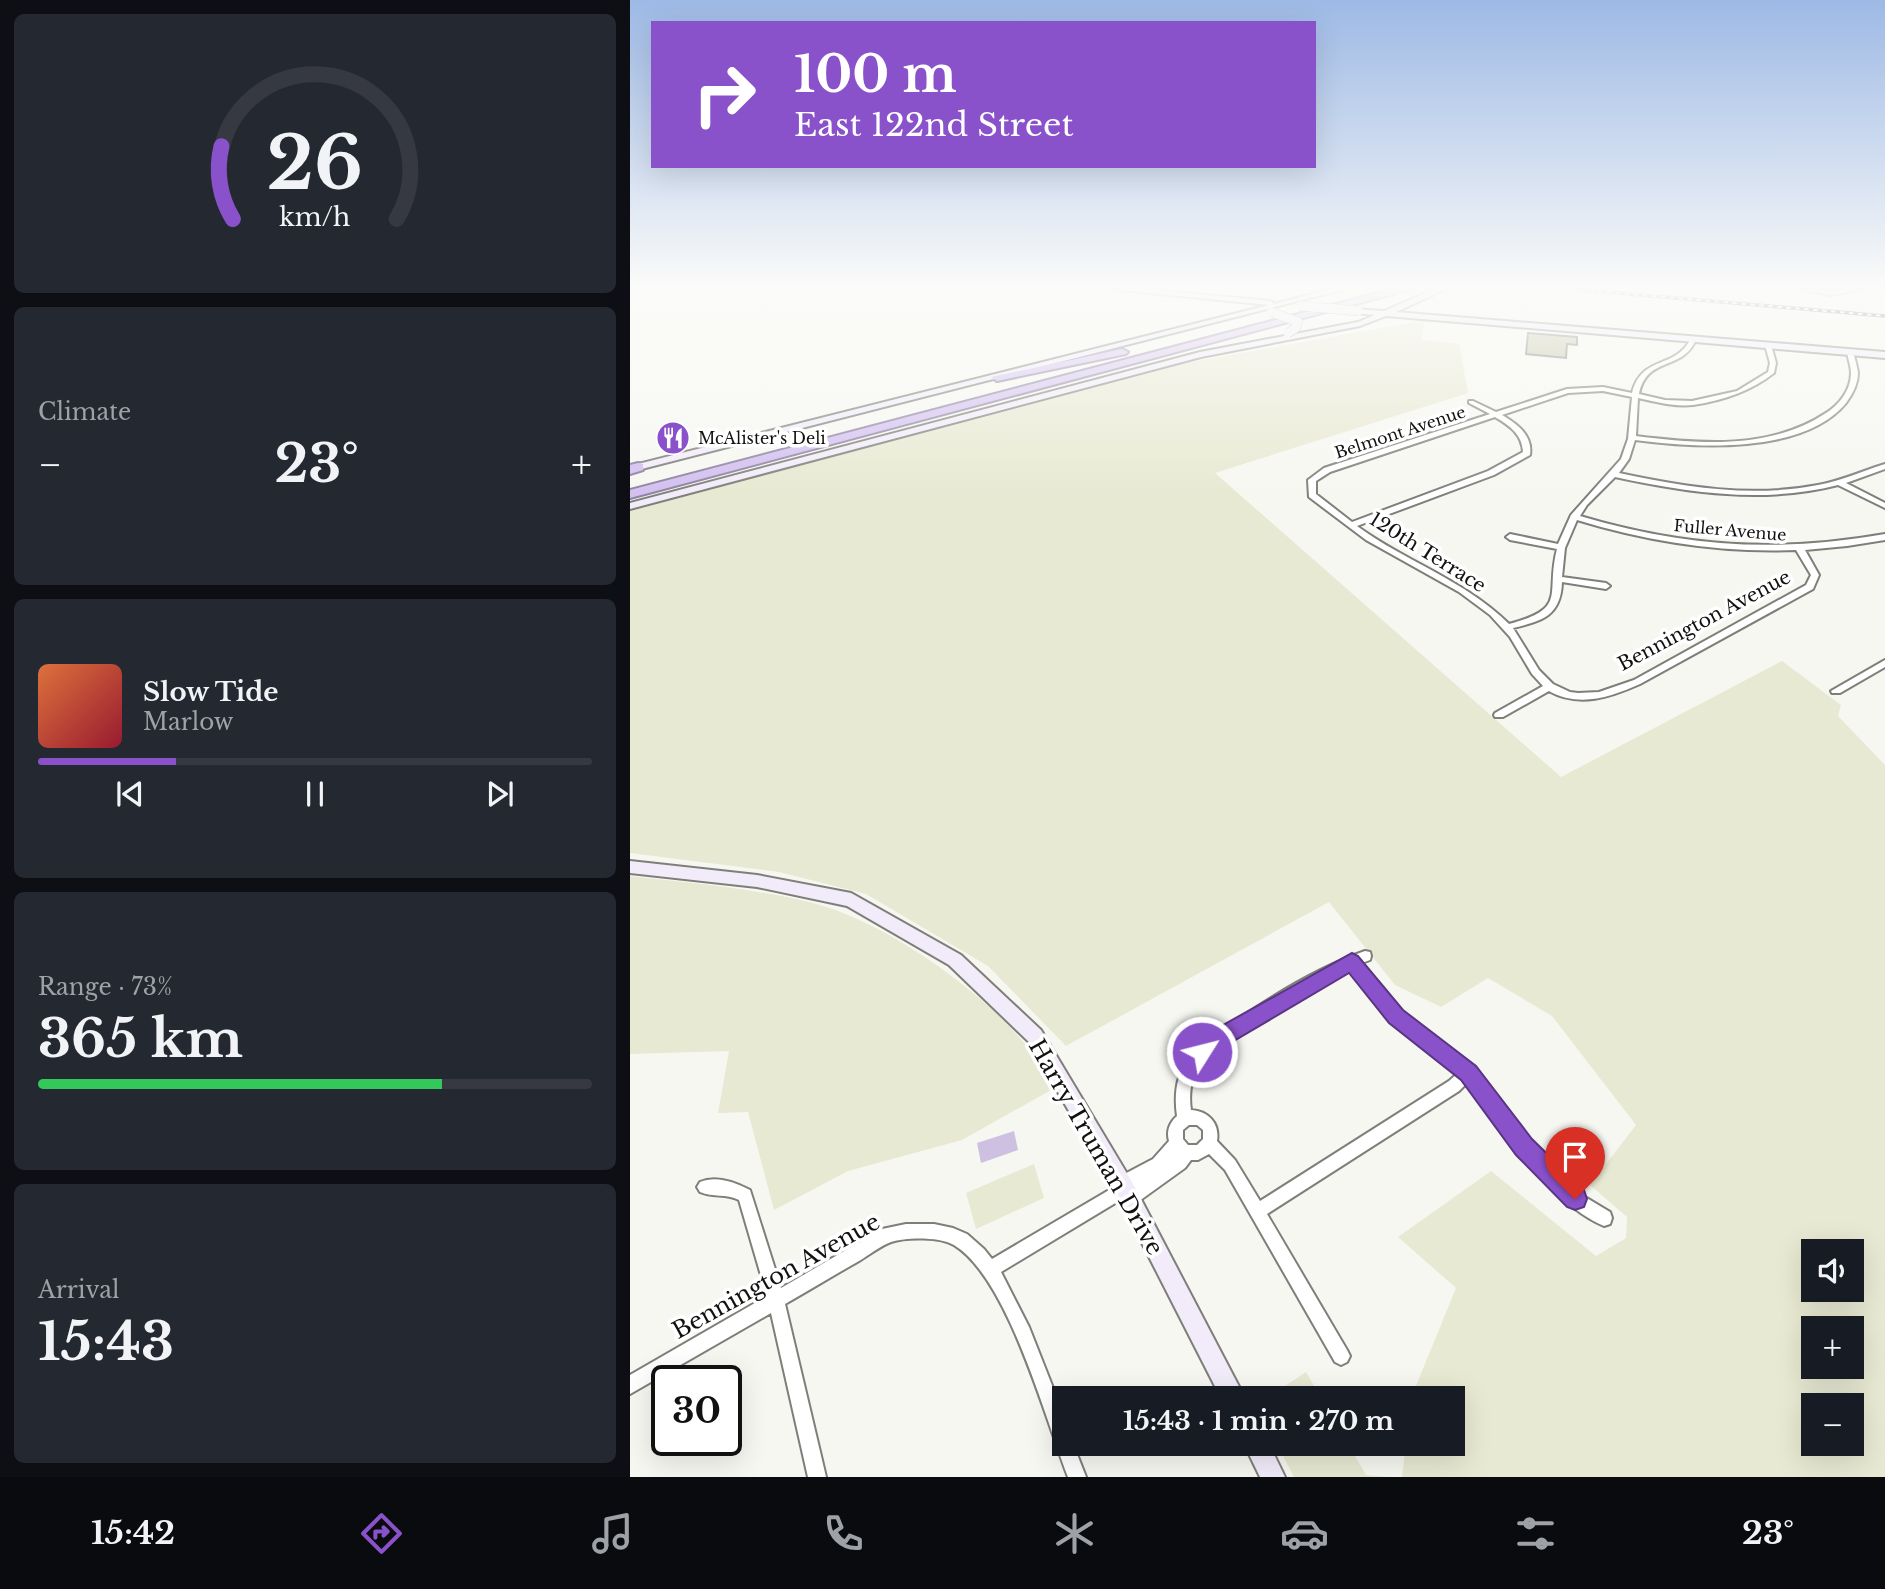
<!DOCTYPE html>
<meta charset="utf-8">
<style>
:root{--surface:#171b24;--page:#242831;--text:#f1f3f6;--muted:#9ea1a6;--line:#363941;--accent:#8a52ca}
body{margin:0;font-family:"Libre Baskerville",serif;background:var(--page);color:var(--text);height:100vh;display:flex;flex-direction:column;font-size:26px;white-space:nowrap}
*{box-sizing:border-box;margin:0}
p{font-size:23px;color:var(--muted)}
.icon{flex:none;width:38px;height:38px;fill:none;stroke:currentColor;stroke-width:2;stroke-linecap:round;stroke-linejoin:round}
.map{position:relative;flex:1;overflow:hidden}
.sheet{display:flex;flex-direction:column;gap:14px;padding:14px;background:#0d0f14;width:630px}
.sheet>*{flex:none}
.top-card{position:absolute;left:21px;top:21px;width:665px;height:147px;border-radius:0px;box-shadow:0 7px 28px #0002;background:#8a52ca;color:#fff;overflow:hidden}
.buttons{position:absolute;left:1171px;top:1239px;display:grid;gap:14px}
.buttons a{display:grid;place-items:center;width:63px;height:63px;border-radius:0px;background:var(--surface);box-shadow:0 7px 28px #0002;font-size:35px}
.speed{position:absolute;left:21px;top:1365px;display:flex;gap:14px;font-size:35px;font-weight:700;text-align:center}
.speed>*{display:grid;place-content:center;width:91px;height:91px;border-radius:50%;background:var(--surface);box-shadow:0 7px 28px #0002;line-height:1}
.speed .limit{border:4px solid #111;border-radius:10px;background:#fff;color:#111}
.pin{position:absolute;display:grid;place-items:center;width:60px;height:60px;color:#fff;margin:-72px -30px;border-radius:50% 50% 50% 0;rotate:-45deg;box-shadow:0 0 7px #0007}
.pin .icon{rotate:45deg}
.me{position:absolute;width:77px;margin:-38px;rotate:54deg;stroke-linejoin:round;filter:drop-shadow(0 0 5px #0008)}
.turn{display:flex;align-items:center;gap:24px;height:147px;padding:0 28px;font-size:32px}
.turn .icon{width:91px;height:91px;stroke-width:2.5}
.turn b{display:block;font-size:49px;line-height:60px}
.big{font-size:52px;font-weight:700;line-height:1.1}
.sheet .card{flex:1;display:flex;flex-direction:column;justify-content:center;gap:10px;min-width:0;padding:0 24px;border-radius:10px;background:var(--page)}
.sheet .dial{align-items:center;gap:0}
.dial svg{height:182px;overflow:visible;fill:none;stroke:var(--line);stroke-width:7;stroke-linecap:round;text-anchor:middle}
.dial text{fill:var(--text);stroke:none}
.song{display:flex;align-items:center;gap:21px}
.cover{width:84px;height:84px;border-radius:10px;background:linear-gradient(135deg,hsl(20 70% 55%),hsl(350 70% 35%))}
.played{height:7px;border-radius:4px;background:linear-gradient(90deg,var(--accent) 25%,var(--line) 25%)}
.keys{display:flex;justify-content:space-around;direction:ltr}
.heat{display:flex;justify-content:space-between;align-items:center;font-size:38px;direction:ltr}
.charge{height:10px;border-radius:5px;background:linear-gradient(90deg,#34c759 73%,var(--line) 0)}
.trip{position:absolute;left:422px;top:1386px;width:413px;height:70px;border-radius:0px;background:var(--surface);box-shadow:0 7px 28px #0002;font-weight:700;line-height:70px;text-align:center}
.menu{display:flex;height:112px;justify-content:space-around;align-items:center;background:#090b0e;color:var(--muted)}
.menu .icon{width:49px;height:49px}
.menu .active{color:var(--accent)}
.menu b{font-size:32px;color:var(--text)}
main{display:flex;flex:1;min-height:0}
.map>svg:first-child{display:block}
.green{fill:#e8e9d2;fill-rule:evenodd}
.water{fill:#cdc0e1}
.building{fill:#bdbe9c;stroke:#71716d;stroke-width:2}
.lines{fill:none;stroke-linecap:round;stroke-linejoin:round}
.street-casing{stroke:#7f7f7a;stroke-width:4}
.secondary-casing{stroke:#7f7f7a;stroke-width:4}
.highway-casing{stroke:#8e82a2;stroke-width:4}
.street{fill:#fff;fill-rule:evenodd}
.secondary{fill:#f2ecfa;fill-rule:evenodd}
.highway{fill:#d2bff0;fill-rule:evenodd}
.rail-casing{stroke:#464744;stroke-width:3.5}
.rail{stroke:#fff;stroke-width:2;stroke-dasharray:4.5;stroke-linecap:butt}
.secondary-bridge-casing{stroke:#7f7f7a;stroke-width:10;stroke-linecap:butt}
.secondary-bridge{stroke:#f2ecfa;stroke-width:9}
.route{fill:#8a52ca;stroke:#5a3583;stroke-width:2}
.labels{text-anchor:middle;stroke-width:7;stroke-linejoin:round;paint-order:stroke}
.far-street-label{font-size:16px;fill:#111210;stroke:#fff}
.far-poi-label{font-size:16px;fill:#111210;stroke:#fff;text-anchor:start}
.street-label{font-size:19px;fill:#111210;stroke:#fff}
.near-street-label{font-size:23px;fill:#111210;stroke:#fff}
</style>
<main>
<section class="sheet">
<div class="card dial"><svg viewBox="0 0 100 80">
<path d="M14 69A42 42 0 1 1 86 69"/>
<path d="M14 69A42 42 0 0 1 9 37" stroke="#8a52ca"/>
<text x="50" y="56" font-size="32" font-weight="700">26</text>
<text x="50" y="72" font-size="11">km/h</text>
</svg></div>
<div class="card"><p>Climate</p>
<div class="heat"><a>−</a><b class="big">23°</b><a>+</a></div>
</div>
<div class="card">
<div class="song"><i class="cover"></i><div><b>Slow Tide</b><p>Marlow</p></div></div>
<div class="played"></div>
<div class="keys"><svg class="icon" aria-label="previous" viewBox="0 0 24 24"><path d="M18 5L8 12l10 7zM5 5v14"/></svg><svg class="icon" aria-label="pause" viewBox="0 0 24 24"><path d="M8 5v14M16 5v14"/></svg><svg class="icon" aria-label="next" viewBox="0 0 24 24"><path d="M6 5l10 7-10 7zM19 5v14"/></svg></div>
</div>
<div class="card"><p>Range · 73%</p><b class="big">365 km</b><div class="charge"></div></div>
<div class="card"><p>Arrival</p><b class="big">15:43</b></div>
</section>
<div class="map">
<svg width="1255" height="1477" viewBox="0 0 1255 1477">
<rect width="100%" height="100%" fill="#f7f7f2"/>
<g class="green">
<path d="M795,320l-4,20 38,4 9,49 -253,80 346,304 221,-116 59,44 -3,11 47,49v712h-483l4,-33h46v-46h-41l45,-110 -58,-51 93,-66 105,85 30,-18 1,-21 -37,-32 46,-60 -84,-109 -64,-38 -47,29 -46,-22 -66,-83 -263,144 -78,-80 -122,-72 -87,-22 -149,-19v-342l556,-148zM1183,1251h39v39h-39zM1183,1328h39v39h-39zM1183,1405h39v39h-39z"/>
<path d="M0,876c60,7 120,12 179,26 72,17 169,85 216,142 11,13 19,30 28,45l-91,51 -114,31 -74,39 -26,-98 -30,1 11,-62 -99,3z"/>
<polygon points="404,1164 414,1198 346,1229 336,1193"/>
<polygon points="676,1372 691,1398 637,1398"/>
<polygon points="647,1444 718,1444 736,1475 758,1477 664,1477"/>
</g>
<polygon class="water" points="384,1131 388,1150 351,1163 347,1143"/>
<polygon class="building" points="898,333 947,337 947,345 937,344 936,358 896,354"/>
<g class="lines">
<defs>
<g id="street">
<polygon points="1170,289 1201,291 1234,289 1201,295"/>
<path d="M1063,337l3,2c-13,33 -49,16 -57,55l26,6 27,1 45,-10 31,-19 2,-9 -5,-18 3,-2 3,2 5,18 -2,10c-23,18 -52,28 -81,32 -18,2 -37,-3 -55,-7l-2,38c63,8 134,14 190,-23 13,-8 25,-23 25,-40 0,-7 -3,-14 -4,-21l3,-2 3,2c2,7 4,14 5,21 0,11 -6,22 -12,30 -43,52 -151,45 -211,37l-6,19 -10,14c65,14 132,25 199,12 23,-4 44,-14 67,-21v5l-39,14 39,20v5l-47,-23c-74,19 -149,8 -223,-8l-28,28 -7,11c104,31 197,37 305,18v6l-38,6 -42,4 14,25 -6,14 -173,95c-29,13 -61,24 -91,7l-46,26h-8l-1,-2 1,-2 48,-27 -11,-12 -22,-37 -20,-22 -31,-23 -93,-52 -57,-43 -1,-17 16,-12 166,-54 -21,-11v-2h4l23,11 71,-23 36,-2 29,6c10,-39 44,-23 59,-55zM973,391l29,6 -4,42 -7,20 -50,56 -13,29 -48,-10 -4,3 4,3 47,9c-12,46 12,59 -48,75 -44,-44 -103,-62 -152,-98l137,-51 36,-20c3,-20 -13,-31 -28,-40l66,-22zM865,417c15,9 27,17 28,35l-35,19 -136,51 -36,-28v-13l14,-9zM947,520c72,22 144,33 219,30l15,25 -5,10 -172,95 -35,12 -21,1 -8,-1 -17,-8 -14,-14 -26,-42c29,-7 48,-12 49,-46l44,7 4,-3 -4,-3 -44,-6 3,-29z"/>
<polygon points="1255,660 1255,667 1210,693 1202,693 1201,691"/>
<path d="M735,951l5,1 1,4 -1,4 -8,3 39,49 72,56 76,97 31,29 30,18 2,6 -2,6 -6,2c-55,-23 -101,-97 -137,-143l-8,8 -192,123 80,136 3,6 -3,6 -6,3 -6,-3 -110,-192 -16,-16 -11,6h-7l-6,8 -50,36 -5,3 -5,-3 -3,-5 -121,73 28,55 26,66 9,26v25h9l13,33h-18c-23,-59 -60,-199 -114,-232 -14,-8 -47,-8 -63,-3 -11,4 -22,13 -32,19 -25,14 -49,29 -74,43l41,173h-18l-37,-164 -141,81v-19l137,-79 -28,-96c-13,-7 -26,-2 -39,-8l-3,-5 3,-5c16,-7 35,0 50,8l31,98 101,-59 24,-5h28l19,4 14,6 17,15 8,10 124,-73 -2,-3 3,-5 36,-19 16,-18c-3,-10 1,-19 8,-25 -3,-20 -1,-40 11,-57 11,-16 30,-26 46,-37 38,-26 88,-56 131,-71zM721,969l40,51 67,53 -9,8 -189,120 -25,-41 -18,-19c3,-18 -9,-30 -26,-31 -2,-14 -1,-29 7,-42 10,-14 26,-25 41,-34 35,-24 73,-45 112,-65zM559,1125h8l6,5v9l-6,6h-9l-5,-6v-9z"/>
</g>
<g id="secondary">
<polygon points="480,289 514,289 641,301 644,304 701,289 715,289 0,472 0,466 639,305"/>
<polygon points="805,289 816,289 766,312 1255,352 1255,358 756,316 730,326 571,357 0,509 0,503 570,352 728,322 745,315 725,313 725,309 754,311"/>
<polygon points="0,861 127,875 221,893 331,955 411,1030 502,1182 615,1398 591,1398 488,1196 399,1042 319,965 217,906 127,887 0,873"/>
<polygon points="614,1444 639,1444 655,1477 630,1477"/>
</g>
<g id="highway">
<polygon points="763,289 782,289 0,498 0,490"/>
<polygon points="492,349 498,352 496,354 367,381 361,377"/>
<polygon points="8,463 13,464 13,470 0,474 0,465"/>
</g>
</defs>
<use href="#street" class="street-casing"/>
<use href="#secondary" class="secondary-casing"/>
<use href="#highway" class="highway-casing"/>
<use href="#street" class="street"/>
<use href="#secondary" class="secondary"/>
<use href="#highway" class="highway"/>
<defs>
<polyline id="rail" points="941,289 1255,316"/>
</defs>
<use href="#rail" class="rail-casing"/>
<use href="#rail" class="rail"/>
<defs>
<g id="secondary-bridge">
<polyline points="670,306 728,311"/>
<polyline points="641,312 668,322 666,328 658,333"/>
</g>
</defs>
<use href="#secondary-bridge" class="secondary-bridge-casing"/>
<use href="#secondary-bridge" class="secondary-bridge"/>
</g>
<linearGradient id="sky" x2="0" y2="1"><stop stop-color="#9db9e5"/><stop offset="0.58" stop-color="#fbfbf9"/><stop offset="1" stop-color="#fbfbf9" stop-opacity="0"/></linearGradient>
<rect width="1255" height="496" fill="url(#sky)"/>
<polygon class="route" points="722,953 728,956 773,1010 846,1066 902,1139 954,1190 957,1199 954,1207 945,1210 937,1207 886,1155 831,1080 759,1023 719,973 592,1048 572,1062 565,1059 562,1052 577,1034"/>
<defs>
<symbol id="restaurant-disc" viewBox="-11 -11 22 22"><circle r="9.5" fill="#8a52ca" stroke="#fff"/><path d="M-5-6h1v4h1v-4h1v4h1v-4h1v5L-1.5 .5V6h-2V.5L-5-1ZM5-6V6H3V1.5H1.5Q1.5-4 5-6Z" fill="#fff"/></symbol>
</defs>
<g fill-rule="evenodd">
<use href="#restaurant-disc" x="24" y="419" width="38" height="38"/>
</g>
<g class="labels">
<g class="far-street-label">
<text transform="translate(770 432) rotate(-18)" y="6">Belmont Avenue</text>
<text transform="translate(1100 530) rotate(5)" y="6">Fuller Avenue</text>
</g>
<g class="far-poi-label">
<text x="68" y="444">McAlister's Deli</text>
</g>
<g class="street-label">
<text transform="translate(798 552) rotate(32)" y="7">120th Terrace</text>
<text transform="translate(1074 620) rotate(-28)" y="7">Bennington Avenue</text>
</g>
<g class="near-street-label">
<text transform="translate(466 1147) rotate(60)" y="8">Harry Truman Drive</text>
<text transform="translate(146 1276) rotate(-29)" y="8">Bennington Avenue</text>
</g>
</g>
</svg>
<div class="buttons">
<a><svg class="icon" aria-label="sound" viewBox="0 0 24 24"><path d="M4 9h4l5-4v14l-5-4H4zM17 9q2 3 0 6"/></svg></a>
<a>+</a>
<a>−</a>
</div>
<div class="speed"><div class="limit">30</div></div>
<div class="pin" style="left:945px;top:1199px;background:#d93025"><svg class="icon" aria-label="arrive" viewBox="0 0 24 24"><path d="M6 21V4h12l-3 4 3 4H6"/></svg></div>
<svg class="me" style="left:572px;top:1052px" viewBox="-20 -20 40 40"><circle r="17" fill="#8a52ca" stroke="#fff" stroke-width="3"/><path d="M0-11L8 9 0 5-8 9z" fill="#fff"/></svg>
<div class="trip">15:43 · 1 min · 270 m</div>
<div class="top-card">
<div class="turn"><svg class="icon" aria-label="right" viewBox="0 0 24 24"><path d="M7 20v-9h11M14 6l5 5-5 5"/></svg><div><b>100 m</b>East 122nd Street</div></div>
</div>
</div>
</main>
<nav class="menu">
<b>15:42</b>
<svg class="icon active" aria-label="directions" viewBox="0 0 24 24"><path d="M12 3l9 9-9 9-9-9zM9 14v-3h6M13 9l2 2-2 2"/></svg>
<svg class="icon" aria-label="music" viewBox="0 0 24 24"><path d="M9 18V5l10-2v13"/><circle cx="6" cy="18" r="3"/><circle cx="16" cy="16" r="3"/></svg>
<svg class="icon" aria-label="phone" viewBox="0 0 24 24"><path d="M5 4h4l2 5-3 2q2 4 5 5l2-3 5 2v4C11 20 4 13 5 4z"/></svg>
<svg class="icon" aria-label="climate" viewBox="0 0 24 24"><path d="M12 3v18M4 7l16 10M4 17L20 7"/></svg>
<svg class="icon" aria-label="car" viewBox="0 0 24 24"><path d="M5 17H2v-5l4-1 3-4h7l3 4 3 1v5h-3M9 17h6M6 11h13"/><circle cx="7" cy="17" r="2"/><circle cx="17" cy="17" r="2"/></svg>
<svg class="icon" aria-label="filters" viewBox="0 0 24 24"><path d="M4 7h16M4 17h16"/><circle cx="9" cy="7" r="2"/><circle cx="15" cy="17" r="2"/></svg>
<b>23°</b>
</nav>
